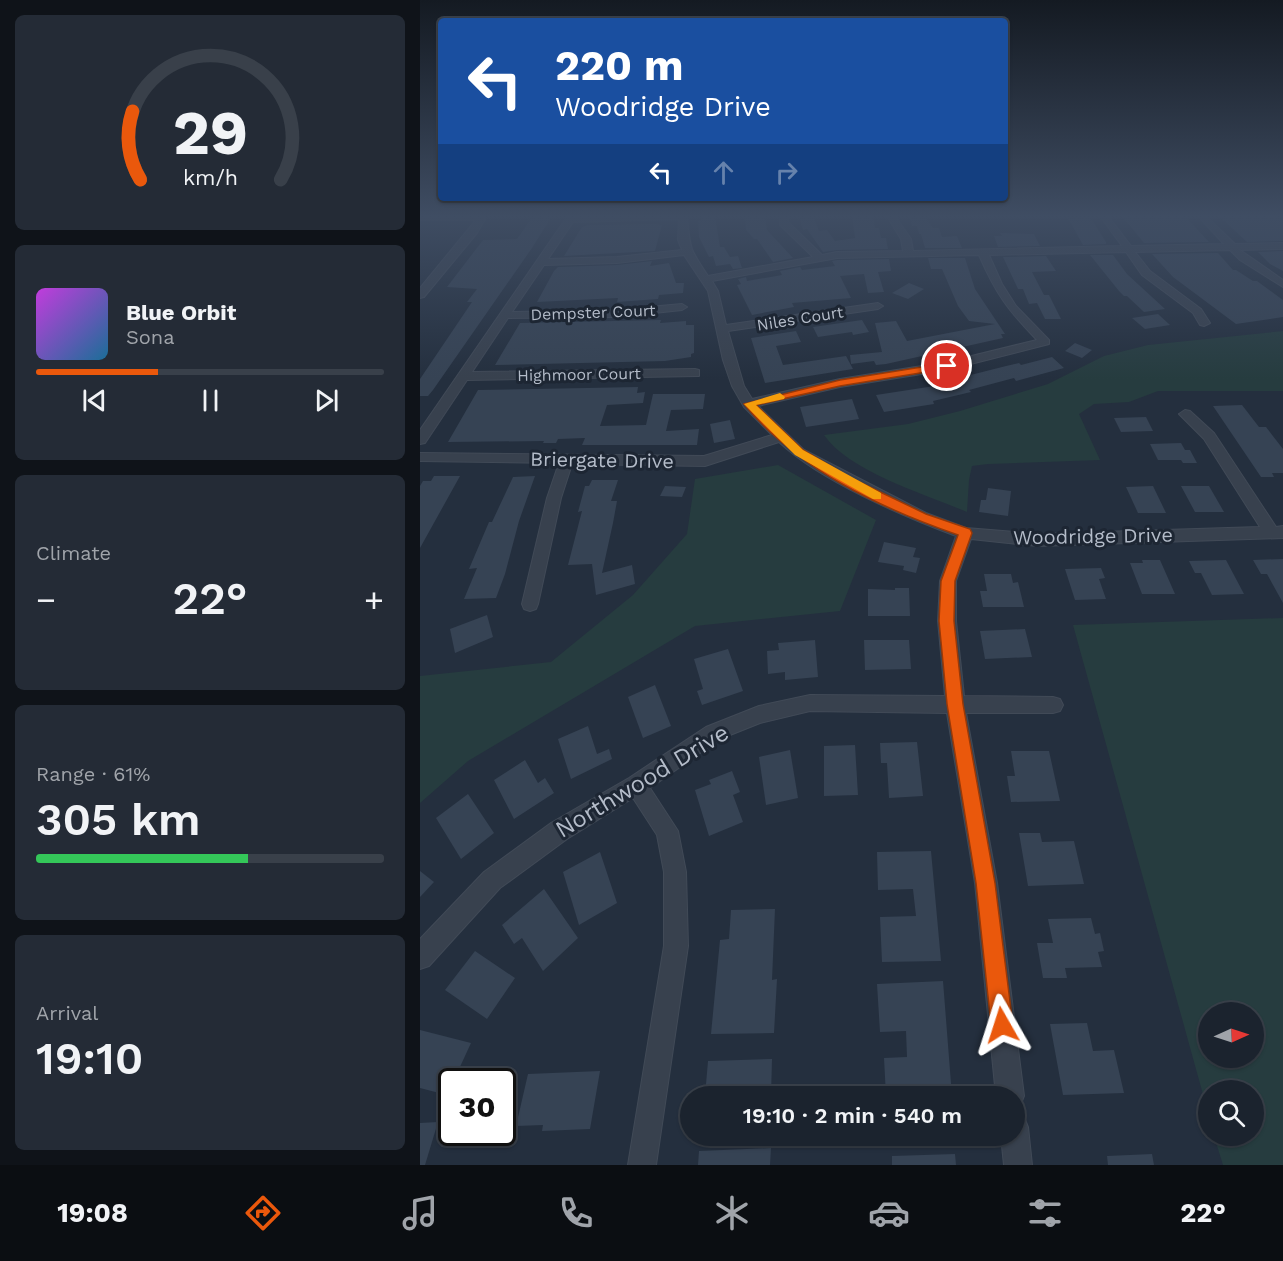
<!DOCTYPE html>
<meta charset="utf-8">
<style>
:root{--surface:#1b232e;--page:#242b36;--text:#f1f3f6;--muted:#a0a4aa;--line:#39404a;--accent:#ea580c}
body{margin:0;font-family:"Work Sans",sans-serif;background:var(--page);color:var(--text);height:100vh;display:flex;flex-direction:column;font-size:22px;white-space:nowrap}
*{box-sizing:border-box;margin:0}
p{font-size:20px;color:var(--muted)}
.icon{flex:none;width:33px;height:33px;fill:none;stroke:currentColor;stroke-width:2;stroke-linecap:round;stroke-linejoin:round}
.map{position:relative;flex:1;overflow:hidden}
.drawer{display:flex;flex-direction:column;gap:15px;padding:15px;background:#0f1319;width:420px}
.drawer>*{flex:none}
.top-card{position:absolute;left:18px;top:18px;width:570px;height:183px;border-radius:6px;box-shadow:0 2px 4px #0004,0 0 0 2px var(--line);background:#1a4fa0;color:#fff;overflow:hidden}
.needle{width:39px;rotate:87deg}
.fabs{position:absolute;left:778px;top:1002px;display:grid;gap:12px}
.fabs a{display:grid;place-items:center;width:66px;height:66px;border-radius:50%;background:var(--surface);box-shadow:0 2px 4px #0004,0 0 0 2px var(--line);font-size:30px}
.speed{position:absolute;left:18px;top:1068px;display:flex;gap:12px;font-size:30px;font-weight:700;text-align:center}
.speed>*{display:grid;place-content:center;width:78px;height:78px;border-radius:50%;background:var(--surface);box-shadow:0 2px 4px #0004,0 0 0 2px var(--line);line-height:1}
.speed .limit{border:3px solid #111;border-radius:9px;background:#fff;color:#111}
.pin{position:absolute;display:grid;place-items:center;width:51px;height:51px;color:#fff;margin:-26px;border:3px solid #fff;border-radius:50%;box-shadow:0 2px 6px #0007}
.me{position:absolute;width:66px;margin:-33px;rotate:354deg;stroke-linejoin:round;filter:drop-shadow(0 0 4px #0008)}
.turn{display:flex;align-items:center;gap:21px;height:126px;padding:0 18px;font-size:27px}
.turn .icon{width:78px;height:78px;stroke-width:2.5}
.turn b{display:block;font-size:42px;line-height:51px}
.lanes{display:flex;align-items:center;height:57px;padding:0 18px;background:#0003;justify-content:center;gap:30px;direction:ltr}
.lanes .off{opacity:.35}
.big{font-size:45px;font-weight:600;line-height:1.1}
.drawer .card{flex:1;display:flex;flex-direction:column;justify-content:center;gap:9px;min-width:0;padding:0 21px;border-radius:9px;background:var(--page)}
.drawer .dial{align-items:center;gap:0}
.dial svg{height:156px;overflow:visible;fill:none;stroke:var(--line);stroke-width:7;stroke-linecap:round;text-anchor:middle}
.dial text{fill:var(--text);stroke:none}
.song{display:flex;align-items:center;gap:18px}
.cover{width:72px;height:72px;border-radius:9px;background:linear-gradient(135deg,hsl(290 70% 55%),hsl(200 70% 35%))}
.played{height:6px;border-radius:3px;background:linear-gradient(90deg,var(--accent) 35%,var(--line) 35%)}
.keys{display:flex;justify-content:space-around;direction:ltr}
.heat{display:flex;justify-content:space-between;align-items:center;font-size:33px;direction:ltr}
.charge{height:9px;border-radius:4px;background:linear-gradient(90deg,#34c759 61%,var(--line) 0)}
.trip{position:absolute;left:260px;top:1086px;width:345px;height:60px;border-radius:30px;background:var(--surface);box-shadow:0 2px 4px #0004,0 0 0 2px var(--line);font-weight:600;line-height:60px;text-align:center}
.dock{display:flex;height:96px;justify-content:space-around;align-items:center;background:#0b0e12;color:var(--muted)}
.dock .icon{width:42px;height:42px}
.dock .active{color:var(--accent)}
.dock b{font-size:27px;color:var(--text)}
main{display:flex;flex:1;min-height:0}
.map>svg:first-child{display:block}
.green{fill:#263c3f;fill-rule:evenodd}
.building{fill:#364354}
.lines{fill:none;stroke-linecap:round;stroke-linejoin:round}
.minor-casing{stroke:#414a57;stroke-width:2}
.minor{fill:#38414e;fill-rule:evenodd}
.route{fill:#ea580c;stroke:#983908;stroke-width:1.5}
.slow{fill:#f59e0b}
.labels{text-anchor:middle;stroke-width:6;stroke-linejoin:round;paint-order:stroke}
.far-street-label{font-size:16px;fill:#b4bcc9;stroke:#1d2633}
.street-label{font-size:20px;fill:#b4bcc9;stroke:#1d2633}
.near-street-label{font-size:24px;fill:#b4bcc9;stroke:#1d2633}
</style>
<main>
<section class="drawer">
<div class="card dial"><svg viewBox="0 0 100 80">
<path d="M14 69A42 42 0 1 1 86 69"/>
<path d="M14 69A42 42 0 0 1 10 34" stroke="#ea580c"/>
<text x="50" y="56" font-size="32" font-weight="700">29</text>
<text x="50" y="72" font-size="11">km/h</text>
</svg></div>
<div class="card">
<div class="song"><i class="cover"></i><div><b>Blue Orbit</b><p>Sona</p></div></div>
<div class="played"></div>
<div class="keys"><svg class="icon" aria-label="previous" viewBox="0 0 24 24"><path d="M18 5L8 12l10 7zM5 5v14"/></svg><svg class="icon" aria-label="pause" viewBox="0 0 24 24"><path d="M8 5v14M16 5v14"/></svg><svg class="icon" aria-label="next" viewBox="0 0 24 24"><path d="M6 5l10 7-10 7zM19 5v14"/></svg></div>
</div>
<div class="card"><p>Climate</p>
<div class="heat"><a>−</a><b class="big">22°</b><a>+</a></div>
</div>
<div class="card"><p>Range · 61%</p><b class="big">305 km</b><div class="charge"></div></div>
<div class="card"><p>Arrival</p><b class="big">19:10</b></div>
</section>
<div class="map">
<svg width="863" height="1165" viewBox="0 0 863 1165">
<rect width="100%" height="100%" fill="#242f3e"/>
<g class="green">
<path d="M863,331v60h-125l-29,11 -35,2 -15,10 21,46 -112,4 -16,2 -3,14 -2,32c-40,-17 -119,-41 -143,-77l84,-11 52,-13 88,-27 56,-28 44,-11z"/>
<polygon points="358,465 456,520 420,611 275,626 48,761 0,803 0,676 131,662 213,595 267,534 275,479"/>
<path d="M863,618v547h-60l-9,-29h40v-46h-45v26l-136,-491zM789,1012h45v46h-45z"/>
</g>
<g class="building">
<polygon points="113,216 132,216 112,248 13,390 8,396 0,396 0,379 52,302 47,302 57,289 27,287 63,240 97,239"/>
<polygon points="282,216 295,216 300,247 304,247 310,257 318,256 322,268 313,269 310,264 296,266 293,256 289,257 279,237 278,220 281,220"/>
<polygon points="325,216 345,216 347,230 373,258 353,262 337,239 334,239 326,230"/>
<polygon points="379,216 393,216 399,231 407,230 415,241 435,238 432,216 453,216 455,228 459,228 461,238 466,238 468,249 417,250 403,252 387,229 383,230"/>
<polygon points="489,216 505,216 513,228 519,228 522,237 537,236 542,248 505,248 501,234 499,234 497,226 492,226"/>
<polygon points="702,216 765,216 789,242 724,243"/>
<polygon points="799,216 863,216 863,241 827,242"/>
<polygon points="670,217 686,242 686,244 663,245 648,218"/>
<polygon points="236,224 242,225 235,251 144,256 162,227 169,225"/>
<polygon points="580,233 614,234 620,246 578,247 574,236 582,236"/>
<polygon points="863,251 863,271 850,264 838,252"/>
<polygon points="798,253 813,270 816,270 833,281 837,281 863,300 863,317 816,324 753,277 732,254"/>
<polygon points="670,255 693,255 707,274 745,309 724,312 707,296 704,296 699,291"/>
<polygon points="626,256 636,271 612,272 624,295 629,295 641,319 625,319 617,303 609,304 603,289 598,289 583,257"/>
<polygon points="508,258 545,258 555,289 585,334 581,334 583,338 466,364 456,365 454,361 431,364 430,355 462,352 455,323 476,321 487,341 575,324 549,321 538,306 522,269 511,269"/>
<polygon points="469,259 471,271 458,272 464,292 448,293 444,274 420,276 431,298 372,303 374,307 332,315 317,285 321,284 318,279 326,277 327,281 362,275 360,271 380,267 382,270 415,266 412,261 417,260"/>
<polygon points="232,261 230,266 249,263 256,283 264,283 263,293 239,295 238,299 197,302 198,298 117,302 134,271 138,267 197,265"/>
<polygon points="489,283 504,289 488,299 472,293"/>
<polygon points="738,314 750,325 725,329 712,318"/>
<polygon points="241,320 240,323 266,321 266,325 274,325 274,353 271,354 271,357 245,361 75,365 100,323"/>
<polygon points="442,320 449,332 433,335 432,332 398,337 393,327"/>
<polygon points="376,331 381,342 356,346 363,365 426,356 433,369 345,383 331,338"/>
<polygon points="655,343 672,350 662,358 645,351"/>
<polygon points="632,357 644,368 596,381 594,378 549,390 551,392 513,401 514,404 464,412 456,395 521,385 519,383 586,366 599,363 601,365"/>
<polygon points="218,387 217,393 225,392 223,403 187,405 180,426 226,425 233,394 285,394 283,409 251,410 246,431 279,429 277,445 162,445 165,438 138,439 136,443 123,443 124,441 28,442 58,390"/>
<polygon points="432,399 439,419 386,427 380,407"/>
<polygon points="822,405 839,427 846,427 863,449 863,473 852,473 854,477 841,477 793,406"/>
<polygon points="726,417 733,431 701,432 694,418"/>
<polygon points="310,420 315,439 294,443 290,424"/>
<polygon points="761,443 765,450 770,450 777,463 763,463 761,460 738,460 730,444"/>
<polygon points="14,476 40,476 0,548 0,486 3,481 11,481"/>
<polygon points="115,476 99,521 85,574 76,598 44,599 57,568 49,569 69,522 72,522 93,477"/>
<polygon points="172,480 198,480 191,501 197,501 193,523 182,573 212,565 215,584 176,595 172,564 148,565 162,511 158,512 165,486 169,486"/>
<polygon points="245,486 266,487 262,497 240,496"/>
<polygon points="733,486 746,513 718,513 706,487"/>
<polygon points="761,486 789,486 804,512 775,512"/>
<polygon points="568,488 591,491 588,516 559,512 561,500 566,500"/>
<polygon points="464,542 496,548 493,557 500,558 496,573 483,570 484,566 458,562"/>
<polygon points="863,559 863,603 847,574 841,574 833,560"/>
<polygon points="722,560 740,560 755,594 722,594 710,563 723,563"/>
<polygon points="806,560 824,594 792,595 781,573 775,573 769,561"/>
<polygon points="681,568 685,578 679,579 686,599 655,600 645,569"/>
<polygon points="564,574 591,574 593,583 598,582 604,607 563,607 560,591 567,591"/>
<polygon points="475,588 489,588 490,616 448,616 448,589 475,590"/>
<polygon points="67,615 73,637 35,653 30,629"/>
<polygon points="605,629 612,657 565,659 560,631"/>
<polygon points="395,640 398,677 365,680 365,672 348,674 347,651 359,650 358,643"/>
<polygon points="444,640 489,640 491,669 445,670"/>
<polygon points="308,649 323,691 282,705 277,691 283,689 274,659"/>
<polygon points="235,685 251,726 223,738 208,697"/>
<polygon points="168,726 177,754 189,749 192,759 151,779 138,739"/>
<polygon points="497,742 503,796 469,798 467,763 461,763 460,743"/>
<polygon points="435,745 438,795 404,796 404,746"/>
<polygon points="370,750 378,798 346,805 339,757"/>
<polygon points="591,751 629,751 640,801 591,802 587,776 595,776"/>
<polygon points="105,760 118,783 125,778 134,793 94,819 74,780"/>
<polygon points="312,771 320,792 313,795 323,822 289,836 275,790 291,784 289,780"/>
<polygon points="48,794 74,833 41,859 16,818"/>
<polygon points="599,833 620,833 622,842 654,841 664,884 608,886"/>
<polygon points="511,851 521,961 462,962 460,917 496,916 493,889 458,890 457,852"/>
<polygon points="180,852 197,903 159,925 143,872"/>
<polygon points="0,871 14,882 0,897"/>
<polygon points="124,889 158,938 123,971 102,938 94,944 82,925"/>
<polygon points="355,909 352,980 357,979 354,1033 291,1034 300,940 309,939 311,910"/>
<polygon points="671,918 675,934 680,933 684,951 678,952 682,967 645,968 647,978 623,978 617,943 633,943 628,919"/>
<polygon points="55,951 95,978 67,1019 25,990"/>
<polygon points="523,981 532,1096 466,1096 464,1058 487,1057 486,1031 460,1032 457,984"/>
<polygon points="667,1023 673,1051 694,1050 704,1093 643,1095 630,1024"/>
<polygon points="0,1030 51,1043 27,1095 0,1088"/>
<polygon points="352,1059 351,1096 285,1096 288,1061"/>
<polygon points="180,1071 170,1129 122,1131 123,1125 96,1126 108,1074"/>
<polygon points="18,1122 5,1165 0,1165 0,1123"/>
<polygon points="351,1148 350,1165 278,1165 279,1151"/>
<polygon points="535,1154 536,1165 472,1165 472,1156"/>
<polygon points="732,1154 734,1165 688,1165 687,1156"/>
</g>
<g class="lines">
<defs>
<g id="minor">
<polygon points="0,216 60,216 65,219 57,233 4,297 0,298 0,288 56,220 0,220"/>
<path d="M150,216h117c3,32 2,32 21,60l105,-19 -33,-32v-9h8v6l34,33 15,-3 66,-1 -2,-12 -14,-23h8l16,23 2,12 209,-5 -22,-30h8l23,30 93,-2 -26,-28h8l29,28 48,-1v6l-43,1 43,30v7l-43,-27 -10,-10 -95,2 15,19 51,38 9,14 -6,3 -4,-1 -7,-12 -51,-38 -16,-23 -137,3 13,29 14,22 33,34v4l-102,26 -107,17 -82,19 46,44 122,63 40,15 72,6 222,-7 -56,-88 -25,-25 6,-4 5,1 24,22 62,94 7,-1v12l-245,8 -67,-7 -15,42v40l8,75 89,1 7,2 3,6 -3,6 -7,2h-87l31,170 27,213 -4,10 -6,2v-12h-18l-21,-213 -28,-170 -137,-2 -50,12 -40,16 -70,49 28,43 8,41 2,74 -32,219h-28l36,-219v-74l-7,-37 -24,-37 -66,41 -67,49 -71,78 -9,3v-30l64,-67 67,-49 78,-45 77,-51 53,-21 51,-11 135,1 -7,-75 2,-40 16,-45c-54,-20 -135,-55 -177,-94l-74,24 -133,-2 -11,34 -23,106 -2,5 -6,2 -6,-2 -2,-5 25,-106 12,-35 -139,-2v-8l284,3 68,-21 -28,-28 -12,-21 -9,-26 -15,-69 -24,-36 -67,8 -73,2 -32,47 104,-2 66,-6 5,3 -5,3 -66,7 -108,1 -36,54 223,-3 4,1v6l-232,4 -42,63 -5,1v-14l147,-213zM259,219l-1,21 4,10 -65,7 -69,2 25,-37zM559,255c17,39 29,55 58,85l-90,22 -107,17 -88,20 -8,-13 -16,-55 150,-22 5,-3 -5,-3 -152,22 -8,-34 -6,-10 125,-23z"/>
<polygon points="594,1113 604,1117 608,1127 612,1165 584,1165 581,1136 594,1136"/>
</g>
</defs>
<use href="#minor" class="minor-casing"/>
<use href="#minor" class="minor"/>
</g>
<linearGradient id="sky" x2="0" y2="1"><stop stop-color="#141a22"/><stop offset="0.57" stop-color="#3f4d63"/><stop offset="1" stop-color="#3f4d63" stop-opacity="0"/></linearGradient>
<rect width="863" height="379" fill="url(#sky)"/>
<path class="route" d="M527,363l5,3 -1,2 -111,18 -84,19 47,45 46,27 77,37 44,15 2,4 -17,48 -1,40 9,83 32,179 18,142 -3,8 -8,3 -7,-3 -4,-8 -15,-142 -29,-179 -8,-83 2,-40 17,-46c-78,-27 -161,-66 -214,-131l96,-24z"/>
<polygon class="slow" points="360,393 365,397 364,399 336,405 383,450 461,493 461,499 453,499 375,455 324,404"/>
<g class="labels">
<g class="far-street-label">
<text transform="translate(173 312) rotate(-2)" y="6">Dempster Court</text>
<text transform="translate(380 318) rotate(-9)" y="6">Niles Court</text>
<text transform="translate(159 374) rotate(-1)" y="6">Highmoor Court</text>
</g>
<g class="street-label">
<text transform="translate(182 460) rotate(1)" y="7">Briergate Drive</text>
<text transform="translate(673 536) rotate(-1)" y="7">Woodridge Drive</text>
</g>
<g class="near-street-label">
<text transform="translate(222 781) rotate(-31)" y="8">Northwood Drive</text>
</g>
</g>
</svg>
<div class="fabs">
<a><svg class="needle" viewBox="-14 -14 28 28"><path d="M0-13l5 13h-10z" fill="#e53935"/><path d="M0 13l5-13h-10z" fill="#a0a4aa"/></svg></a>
<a><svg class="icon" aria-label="search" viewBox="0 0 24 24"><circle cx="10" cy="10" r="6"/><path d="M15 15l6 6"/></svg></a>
</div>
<div class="speed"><div class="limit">30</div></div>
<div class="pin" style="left:527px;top:366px;background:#d93025"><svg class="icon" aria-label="arrive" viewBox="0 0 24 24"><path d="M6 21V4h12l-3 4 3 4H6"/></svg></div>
<svg class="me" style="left:582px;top:1025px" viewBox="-20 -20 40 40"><path d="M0-17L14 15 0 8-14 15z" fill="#ea580c" stroke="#fff" stroke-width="4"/></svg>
<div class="trip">19:10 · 2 min · 540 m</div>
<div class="top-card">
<div class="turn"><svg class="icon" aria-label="left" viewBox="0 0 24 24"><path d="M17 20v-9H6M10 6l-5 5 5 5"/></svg><div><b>220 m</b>Woodridge Drive</div></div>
<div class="lanes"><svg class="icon" aria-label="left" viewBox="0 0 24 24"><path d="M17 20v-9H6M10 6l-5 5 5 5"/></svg><svg class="icon off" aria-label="ahead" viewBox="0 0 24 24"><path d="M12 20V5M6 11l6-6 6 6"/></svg><svg class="icon off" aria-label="right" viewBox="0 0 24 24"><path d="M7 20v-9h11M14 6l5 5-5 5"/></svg></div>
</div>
</div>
</main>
<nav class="dock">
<b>19:08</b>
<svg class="icon active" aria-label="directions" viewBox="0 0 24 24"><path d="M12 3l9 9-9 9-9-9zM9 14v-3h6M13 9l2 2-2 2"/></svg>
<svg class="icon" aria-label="music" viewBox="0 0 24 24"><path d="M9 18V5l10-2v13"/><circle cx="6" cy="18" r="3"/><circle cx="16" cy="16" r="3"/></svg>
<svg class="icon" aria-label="phone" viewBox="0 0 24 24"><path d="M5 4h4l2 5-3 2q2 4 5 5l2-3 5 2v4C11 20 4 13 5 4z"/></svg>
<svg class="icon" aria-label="climate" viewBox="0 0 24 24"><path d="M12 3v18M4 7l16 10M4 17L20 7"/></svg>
<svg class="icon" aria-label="car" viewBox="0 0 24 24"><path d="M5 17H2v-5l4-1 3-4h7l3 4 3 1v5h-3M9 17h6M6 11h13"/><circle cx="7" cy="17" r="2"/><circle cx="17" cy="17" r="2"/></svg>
<svg class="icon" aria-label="filters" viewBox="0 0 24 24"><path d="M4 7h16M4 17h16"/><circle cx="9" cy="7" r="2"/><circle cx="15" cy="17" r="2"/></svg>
<b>22°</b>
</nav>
